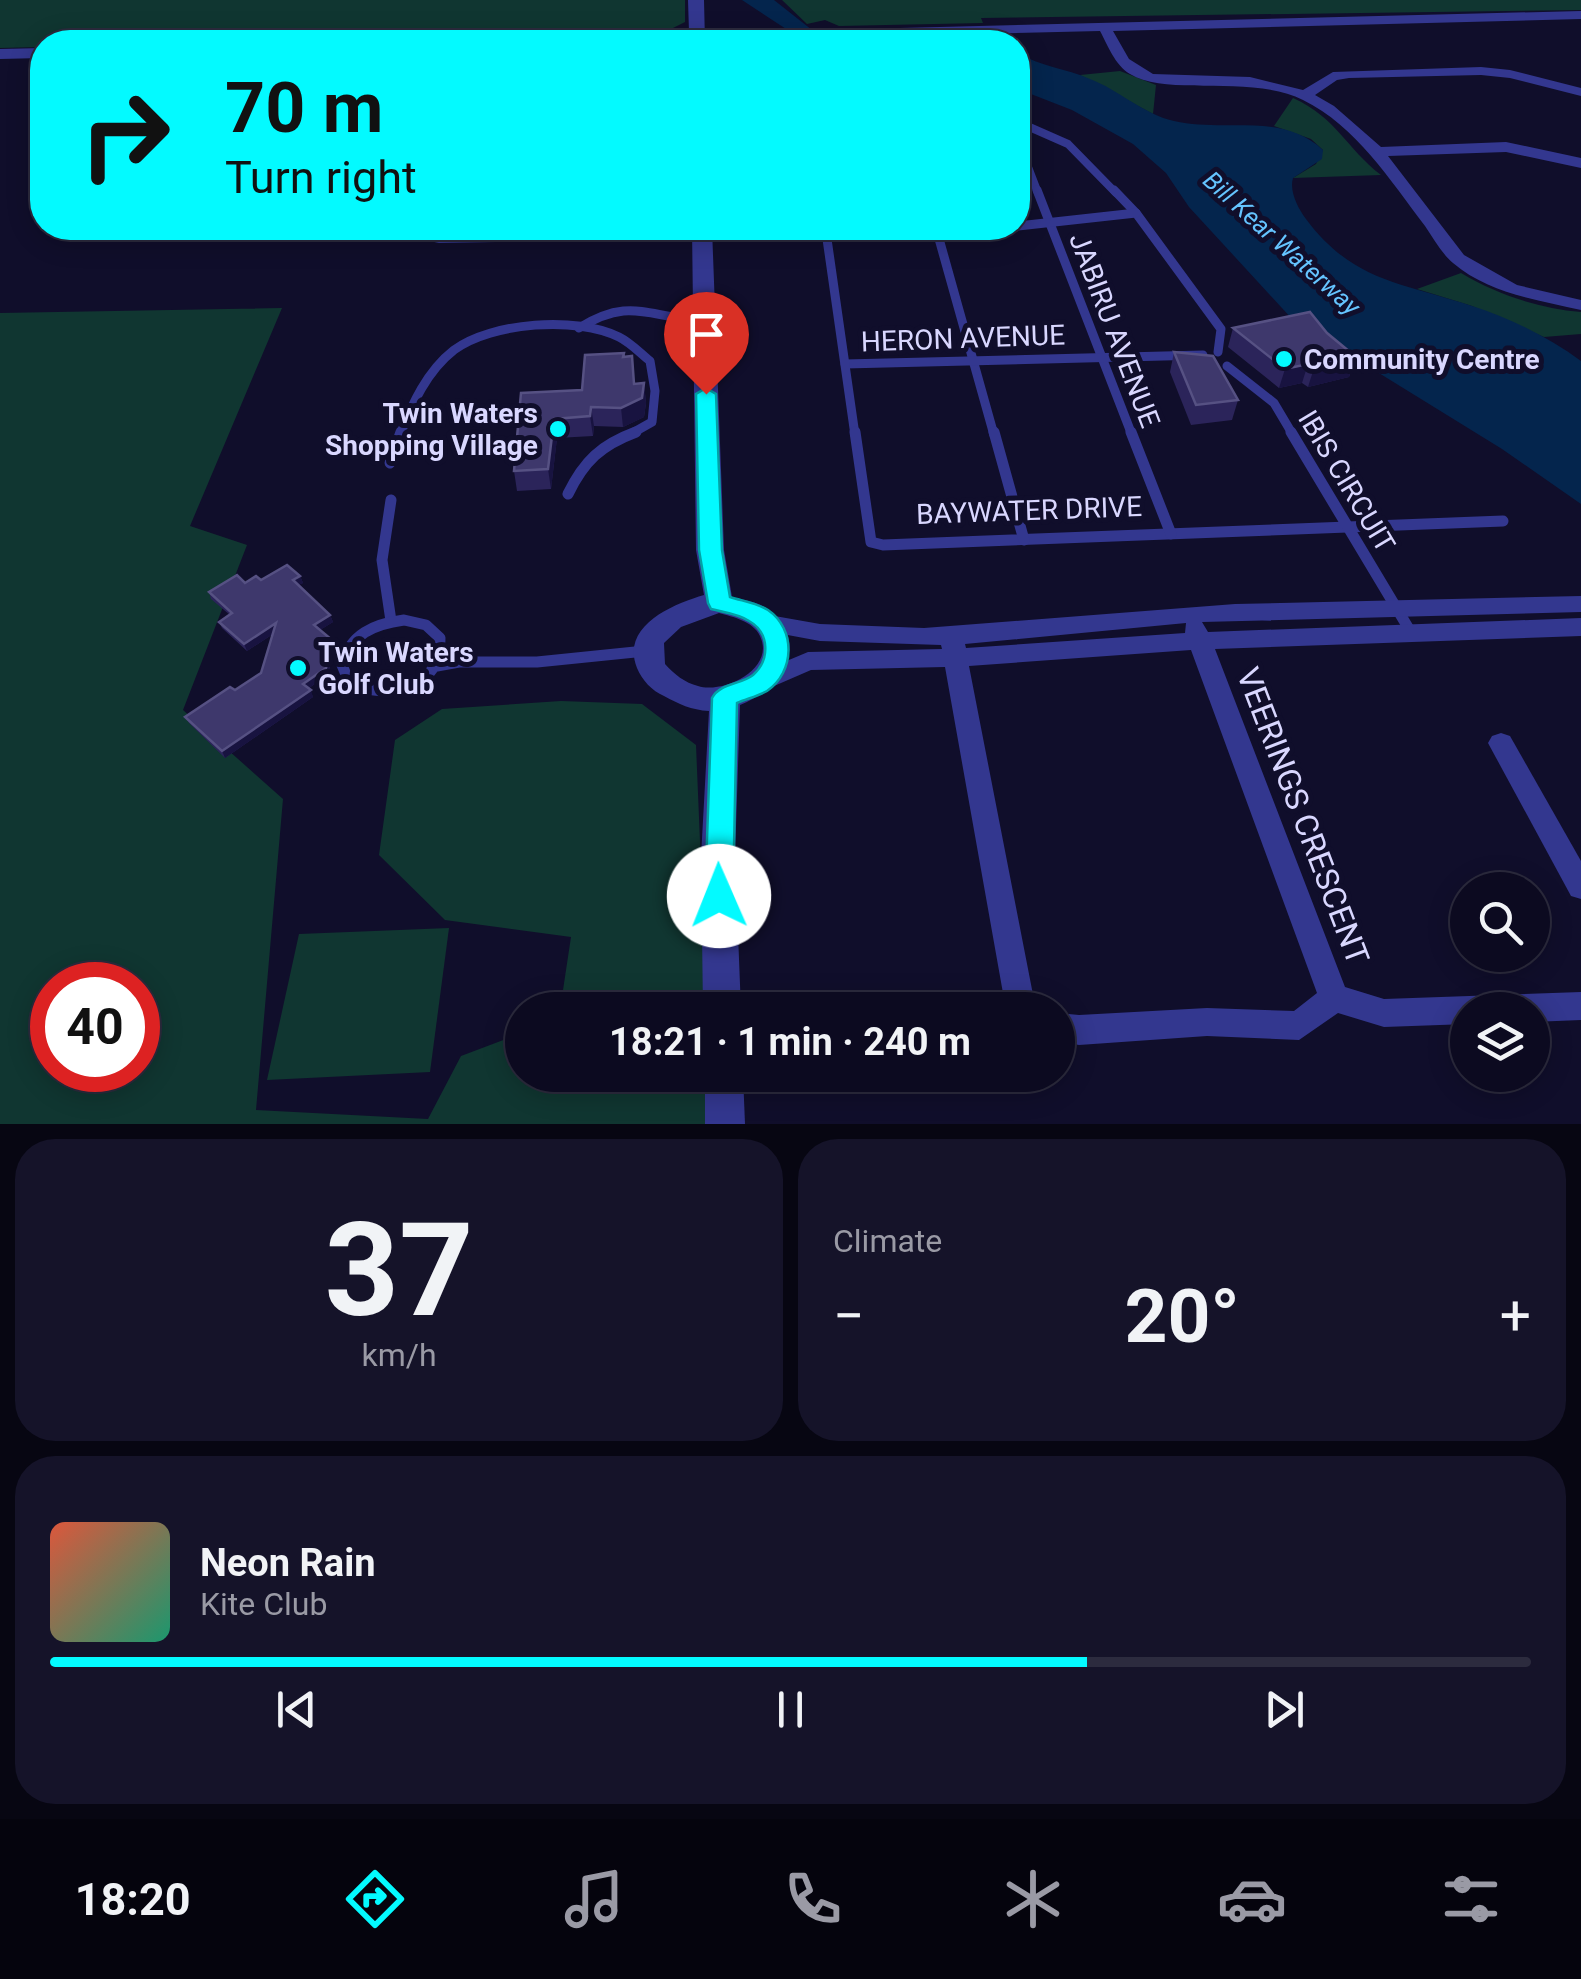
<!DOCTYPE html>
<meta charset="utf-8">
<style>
:root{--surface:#0c0a20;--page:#151329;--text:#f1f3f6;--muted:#9a9aa5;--line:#2c2b3e;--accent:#03faff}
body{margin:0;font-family:Roboto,sans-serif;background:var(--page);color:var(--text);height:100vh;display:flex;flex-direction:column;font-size:38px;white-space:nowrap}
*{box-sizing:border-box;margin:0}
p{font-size:32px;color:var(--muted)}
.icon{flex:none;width:55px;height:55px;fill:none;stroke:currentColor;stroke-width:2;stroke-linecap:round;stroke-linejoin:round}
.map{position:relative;height:1124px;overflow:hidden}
.side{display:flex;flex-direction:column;gap:15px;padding:15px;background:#070612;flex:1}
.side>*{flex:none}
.banner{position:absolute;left:30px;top:30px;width:1000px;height:210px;border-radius:40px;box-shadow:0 5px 25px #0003,0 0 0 2px var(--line);background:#03faff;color:#111;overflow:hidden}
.tools{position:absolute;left:1450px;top:872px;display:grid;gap:20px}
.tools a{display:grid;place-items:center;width:100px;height:100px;border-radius:50%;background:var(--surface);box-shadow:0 5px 25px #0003,0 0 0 2px var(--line);font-size:50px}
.speed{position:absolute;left:30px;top:962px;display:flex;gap:20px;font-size:50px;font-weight:700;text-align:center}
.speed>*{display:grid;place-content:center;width:130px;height:130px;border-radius:50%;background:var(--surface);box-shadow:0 5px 25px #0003,0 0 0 2px var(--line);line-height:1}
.speed .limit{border:15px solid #d22;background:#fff;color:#111}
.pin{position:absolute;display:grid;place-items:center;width:85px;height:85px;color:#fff;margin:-102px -42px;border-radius:50% 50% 50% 0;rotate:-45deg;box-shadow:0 0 10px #0007}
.pin .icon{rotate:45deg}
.me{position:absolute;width:110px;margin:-55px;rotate:359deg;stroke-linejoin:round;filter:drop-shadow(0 0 8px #0008)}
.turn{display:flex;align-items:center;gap:35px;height:210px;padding:0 30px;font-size:45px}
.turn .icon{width:130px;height:130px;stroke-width:2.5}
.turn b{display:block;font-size:70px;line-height:85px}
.big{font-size:75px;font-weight:700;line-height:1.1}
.side .tile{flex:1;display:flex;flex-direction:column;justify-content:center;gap:15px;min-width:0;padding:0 35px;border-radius:40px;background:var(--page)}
.side .dial{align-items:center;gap:0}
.dial b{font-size:130px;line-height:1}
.song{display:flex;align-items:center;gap:30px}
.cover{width:120px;height:120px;border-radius:15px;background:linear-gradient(135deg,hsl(10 70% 55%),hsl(160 70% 35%))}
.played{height:10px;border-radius:5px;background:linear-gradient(90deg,var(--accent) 70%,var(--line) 70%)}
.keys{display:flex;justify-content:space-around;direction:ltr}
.heat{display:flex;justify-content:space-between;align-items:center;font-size:55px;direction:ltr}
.side .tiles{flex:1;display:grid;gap:15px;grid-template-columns:1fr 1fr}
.tile:last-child{grid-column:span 2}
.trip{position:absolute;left:505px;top:992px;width:570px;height:100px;border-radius:50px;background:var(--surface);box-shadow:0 5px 25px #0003,0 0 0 2px var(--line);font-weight:700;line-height:100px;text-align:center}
.tab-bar{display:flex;height:160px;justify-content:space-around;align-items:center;background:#05040d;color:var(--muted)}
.tab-bar .icon{width:70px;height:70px}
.tab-bar .active{color:var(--accent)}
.tab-bar b{font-size:45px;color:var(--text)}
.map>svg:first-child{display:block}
.green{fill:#103631;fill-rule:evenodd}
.water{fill:#04254d}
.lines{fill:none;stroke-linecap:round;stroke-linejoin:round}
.service-far2{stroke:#33378f;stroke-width:8}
.service-far1{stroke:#33378f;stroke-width:9}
.service{stroke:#33378f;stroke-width:11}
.minor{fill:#33378f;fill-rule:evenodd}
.tertiary{fill:#33378f;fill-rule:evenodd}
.wall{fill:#2b245a}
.shaded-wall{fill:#181340}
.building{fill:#3e386c;stroke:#565183;stroke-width:2.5}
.route{fill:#03faff;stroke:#02a2a6;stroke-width:2.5}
.poi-dot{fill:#03faff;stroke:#100e2b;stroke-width:4}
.labels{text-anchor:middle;stroke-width:10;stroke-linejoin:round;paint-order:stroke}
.far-water-label{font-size:25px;font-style:italic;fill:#65c4ff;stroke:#100e2b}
.street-label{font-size:28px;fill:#d9d7ff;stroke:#100e2b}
.poi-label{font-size:28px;font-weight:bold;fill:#d9d7ff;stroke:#100e2b;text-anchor:start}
.near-street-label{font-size:32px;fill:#d9d7ff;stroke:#100e2b}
</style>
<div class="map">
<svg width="1581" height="1124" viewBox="0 0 1581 1124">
<rect width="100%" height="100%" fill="#100e2b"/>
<g class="green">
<polygon points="0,0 685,0 685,22 669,30 203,42 42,42 42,47 0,48"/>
<polygon points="782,0 1581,0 1581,10 981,18 983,23 839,26 825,20 807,24"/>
<polygon points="1120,71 1156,85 1153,114 1080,75"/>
<path d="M1293,98c44,20 53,50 88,77l-88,3 23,-14 7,-14 -12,-11 -37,-13z"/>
<path d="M1461,273c37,22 77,35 120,39v22l-37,3 -72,-31 -55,-17z"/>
<path d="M282,308l-92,218 57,19 -64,165 100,89 -27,311 172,9 33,-63 61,-23v42h187l2,49h-711v-811zM52,985h86v85h-86z"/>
<polygon points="561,701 642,704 696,745 707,1010 560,1010 571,937 445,920 379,855 395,740 442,709"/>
<polygon points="449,928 430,1072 267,1080 299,934"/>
</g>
<g class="water">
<polygon points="742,0 774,0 812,30 844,42 806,42"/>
<path d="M1018,53c24,14 47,15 72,26 29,11 53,35 84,42 51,12 107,-10 149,29l-1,9 -29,19c-4,13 5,30 13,41 47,63 97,64 166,87 38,12 77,31 109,55v143l-79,-55 -209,-129 -104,-113 -23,-34 -33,-29 -61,-34 -54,-21z"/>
</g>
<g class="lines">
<g class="service-far2">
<polyline points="1018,122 1068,144 1116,193"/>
<polyline points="1018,141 1038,193"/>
</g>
<g class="service-far1">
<polyline points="1037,190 1132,435"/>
<polyline points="1114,190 1136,213 1221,329 1218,352"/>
<polyline points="1018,226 1136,213"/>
<polyline points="936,228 994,435"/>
<path d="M579,328c53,-33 70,-9 125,-8"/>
<polyline points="845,364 1203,355"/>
<polyline points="1227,366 1274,403 1293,435"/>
<path d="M400,435c12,-31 27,-64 54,-85 38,-28 123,-34 165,-13 12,6 21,16 31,24l5,30 -3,31 -23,13"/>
<polyline points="855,435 826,232 958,228"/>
</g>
<g class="service">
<polyline points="855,432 871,542 883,545 1503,521"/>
<polyline points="994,432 1024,540"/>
<polyline points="1131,432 1171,534"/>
<polyline points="1291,432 1412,634"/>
<polyline points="390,463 401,432"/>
<path d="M568,494c16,-33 33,-49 68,-62"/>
<polyline points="391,500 382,560 391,621"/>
<path d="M404,620l22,5 14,13c2,51 -51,64 -91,44l-7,-17c8,-31 32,-41 62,-45z"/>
<polyline points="437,666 459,662 537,662 645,651"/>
</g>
<g class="minor">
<path d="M1581,11v8l-468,12 16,28 24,15 97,3 53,13 30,-18 148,-5 29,3 71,18v8l-71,-18 -29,-3 -132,3 -12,2 -22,15 19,11 47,41 125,-5 75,16v10l-75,-16 -118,4 76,99 53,30 64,15v10c-44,-10 -93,-17 -128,-47 -11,-9 -20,-25 -28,-37 -35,-46 -69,-100 -122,-126 -51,-26 -135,-3 -173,-26 -15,-9 -22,-28 -30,-43l-403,10 -7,-4 7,-4z"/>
<polygon points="410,228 427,228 439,233 702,228 710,233 702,238 439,243 420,239"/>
<path d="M1581,596v16l-379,10 6,10 373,-14v18l-366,13 130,338 39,12 197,-7v28l-49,2v-12h-64v14l-84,3 -46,-14 -39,27 -92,-4 -128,9 -21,-4v-28l21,2 128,-7 87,3 23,-18 -126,-343 -222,16 67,344h-30l-61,-343 -134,3 -51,22 -9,-2 -3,-7 3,-7 57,-24 134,-3 -1,-4 -121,-4 -59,-11 -4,-6 4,-6 8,-3 51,9 104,4 311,-24zM1186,623l-1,10 -219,15 -1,-4z"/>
<polygon points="1501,733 1510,736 1581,861 1581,899 1571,896 1488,743 1492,736"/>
</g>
<g class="tertiary">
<polygon points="688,0 704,0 705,42 465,42 473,37 689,32"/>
<polygon points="42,48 42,58 0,59 0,49"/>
<path d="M692,228h20l12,322 8,47c12,3 27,5 37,13 43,33 11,79 -29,95l-5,152 6,153h-38l-2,-153 8,-146c-18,-1 -30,-7 -45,-15 -12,-5 -22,-16 -27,-28 -17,-42 36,-64 67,-73l-8,-45zM719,613c14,4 34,8 41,23 16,33 -37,58 -62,50 -13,-3 -24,-12 -33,-22l-1,-21 17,-16z"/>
<polygon points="705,1075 743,1075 745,1124 705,1124"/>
</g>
</g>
<g class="wall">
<polygon points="1233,328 1327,333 1356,357 1349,377 1308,387 1302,383 1279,388 1228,347"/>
<polygon points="1174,352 1238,400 1232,420 1191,425 1170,372"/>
<polygon points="624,353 635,384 644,383 646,403 644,417 623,427 594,426 593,436 557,438 551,489 517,491 514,471 521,393 582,390"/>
<polygon points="300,576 303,583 298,585 330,615 333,622 320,630 334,647 328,675 309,688 313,697 225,758 189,723 185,717 235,690 261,673 273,634 247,651 222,628 219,622 230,615 211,599 209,592 245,583"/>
</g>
<g class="shaded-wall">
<polygon points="1356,357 1349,377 1308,387 1314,368"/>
<polygon points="1308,364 1302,383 1279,388 1285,369"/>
<polygon points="644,383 646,403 644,417 623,427 621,408 636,401"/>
<polygon points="591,407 594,426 593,436 590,416"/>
<polygon points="554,419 557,438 551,489 548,469"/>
<polygon points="300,576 303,583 295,587 293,580"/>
<polygon points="330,615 333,622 317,632 314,625"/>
<polygon points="276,623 279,630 247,651 244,644"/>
<polygon points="332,640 334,647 328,675 306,690 303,684"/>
<polygon points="311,690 313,697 225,758 222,751"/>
</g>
<g class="building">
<polygon points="1310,312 1327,333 1356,357 1314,368 1308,364 1285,369 1233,328"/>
<polygon points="1174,352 1213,356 1238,400 1196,405"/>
<polygon points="624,353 623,357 632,356 634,384 644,383 642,398 621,408 591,407 590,416 554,419 548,469 514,471 521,393 582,390 585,355"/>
<polygon points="287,565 300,576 293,580 330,615 314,625 332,640 326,668 303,684 311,690 222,751 185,717 230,687 235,690 261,673 276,623 244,644 219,622 232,613 209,592 237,575 245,583 256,576 261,580"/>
</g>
<path class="route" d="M706,388l10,6 6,156 8,47c12,4 27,6 38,13 28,19 27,62 -1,81 -9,5 -21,8 -30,12l-4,193 -4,8 -10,4 -10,-4 -4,-8 7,-198c8,-15 28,-13 41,-23 17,-15 17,-42 -4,-54 -10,-7 -26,-9 -38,-12l-3,-6 -9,-53 -3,-156z"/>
<g class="poi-dot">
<circle cx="1284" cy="359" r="10"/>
<circle cx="558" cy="429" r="10"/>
<circle cx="298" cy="668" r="10"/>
</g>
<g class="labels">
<g class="far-water-label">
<text transform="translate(1282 243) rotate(42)" y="9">Bill Kear Waterway</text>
</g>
<g class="street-label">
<text transform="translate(1115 330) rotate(69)" y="10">JABIRU AVENUE</text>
<text transform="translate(963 338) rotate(-2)" y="10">HERON AVENUE</text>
<text transform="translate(1347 481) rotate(59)" y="10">IBIS CIRCUIT</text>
<text transform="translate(1029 510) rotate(-2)" y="10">BAYWATER DRIVE</text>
</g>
<g class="poi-label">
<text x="1304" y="369">Community Centre</text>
<text x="538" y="423" text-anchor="end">Twin Waters<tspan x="538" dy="32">Shopping Village</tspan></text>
<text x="318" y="662">Twin Waters<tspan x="318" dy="32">Golf Club</tspan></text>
</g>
<g class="near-street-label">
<text transform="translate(1303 816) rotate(69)" y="11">VEERINGS CRESCENT</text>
</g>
</g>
</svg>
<div class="tools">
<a><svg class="icon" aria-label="search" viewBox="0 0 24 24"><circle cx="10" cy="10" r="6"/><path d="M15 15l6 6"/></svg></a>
<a><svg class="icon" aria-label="layers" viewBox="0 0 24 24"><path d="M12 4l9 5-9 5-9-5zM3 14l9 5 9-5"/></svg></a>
</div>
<div class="speed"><div class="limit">40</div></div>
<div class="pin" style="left:706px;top:394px;background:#d93025"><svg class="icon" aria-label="arrive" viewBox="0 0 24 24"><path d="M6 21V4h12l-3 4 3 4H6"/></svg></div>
<svg class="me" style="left:719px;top:896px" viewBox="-20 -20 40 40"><circle r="19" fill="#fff"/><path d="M0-13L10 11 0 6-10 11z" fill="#03faff"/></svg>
<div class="trip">18:21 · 1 min · 240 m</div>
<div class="banner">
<div class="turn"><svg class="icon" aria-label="right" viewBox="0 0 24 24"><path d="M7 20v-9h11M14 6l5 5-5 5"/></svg><div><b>70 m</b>Turn right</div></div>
</div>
</div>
<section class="side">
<div class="tiles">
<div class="tile dial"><b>37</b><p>km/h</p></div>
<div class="tile"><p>Climate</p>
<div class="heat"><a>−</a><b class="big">20°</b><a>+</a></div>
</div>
<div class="tile">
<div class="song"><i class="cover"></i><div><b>Neon Rain</b><p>Kite Club</p></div></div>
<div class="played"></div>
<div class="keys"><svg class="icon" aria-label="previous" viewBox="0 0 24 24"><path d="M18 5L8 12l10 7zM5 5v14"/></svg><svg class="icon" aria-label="pause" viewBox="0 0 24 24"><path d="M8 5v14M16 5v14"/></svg><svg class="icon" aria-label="next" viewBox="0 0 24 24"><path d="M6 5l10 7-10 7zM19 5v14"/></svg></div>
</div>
</div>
</section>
<nav class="tab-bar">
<b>18:20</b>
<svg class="icon active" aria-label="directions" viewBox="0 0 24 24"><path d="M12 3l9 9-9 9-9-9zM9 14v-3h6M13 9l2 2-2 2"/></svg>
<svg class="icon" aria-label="music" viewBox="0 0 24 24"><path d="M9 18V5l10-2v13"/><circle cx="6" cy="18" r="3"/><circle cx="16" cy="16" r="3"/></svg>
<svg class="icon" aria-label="phone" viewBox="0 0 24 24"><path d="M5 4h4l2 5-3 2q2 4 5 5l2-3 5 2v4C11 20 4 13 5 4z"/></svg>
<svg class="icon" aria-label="climate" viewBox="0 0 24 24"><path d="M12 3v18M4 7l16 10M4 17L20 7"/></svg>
<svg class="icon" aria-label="car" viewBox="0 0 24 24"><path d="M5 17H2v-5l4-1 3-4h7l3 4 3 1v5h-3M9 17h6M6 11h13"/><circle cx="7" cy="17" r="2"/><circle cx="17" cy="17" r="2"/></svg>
<svg class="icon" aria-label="filters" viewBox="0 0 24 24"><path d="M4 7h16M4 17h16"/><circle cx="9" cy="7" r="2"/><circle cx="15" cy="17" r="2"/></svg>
</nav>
